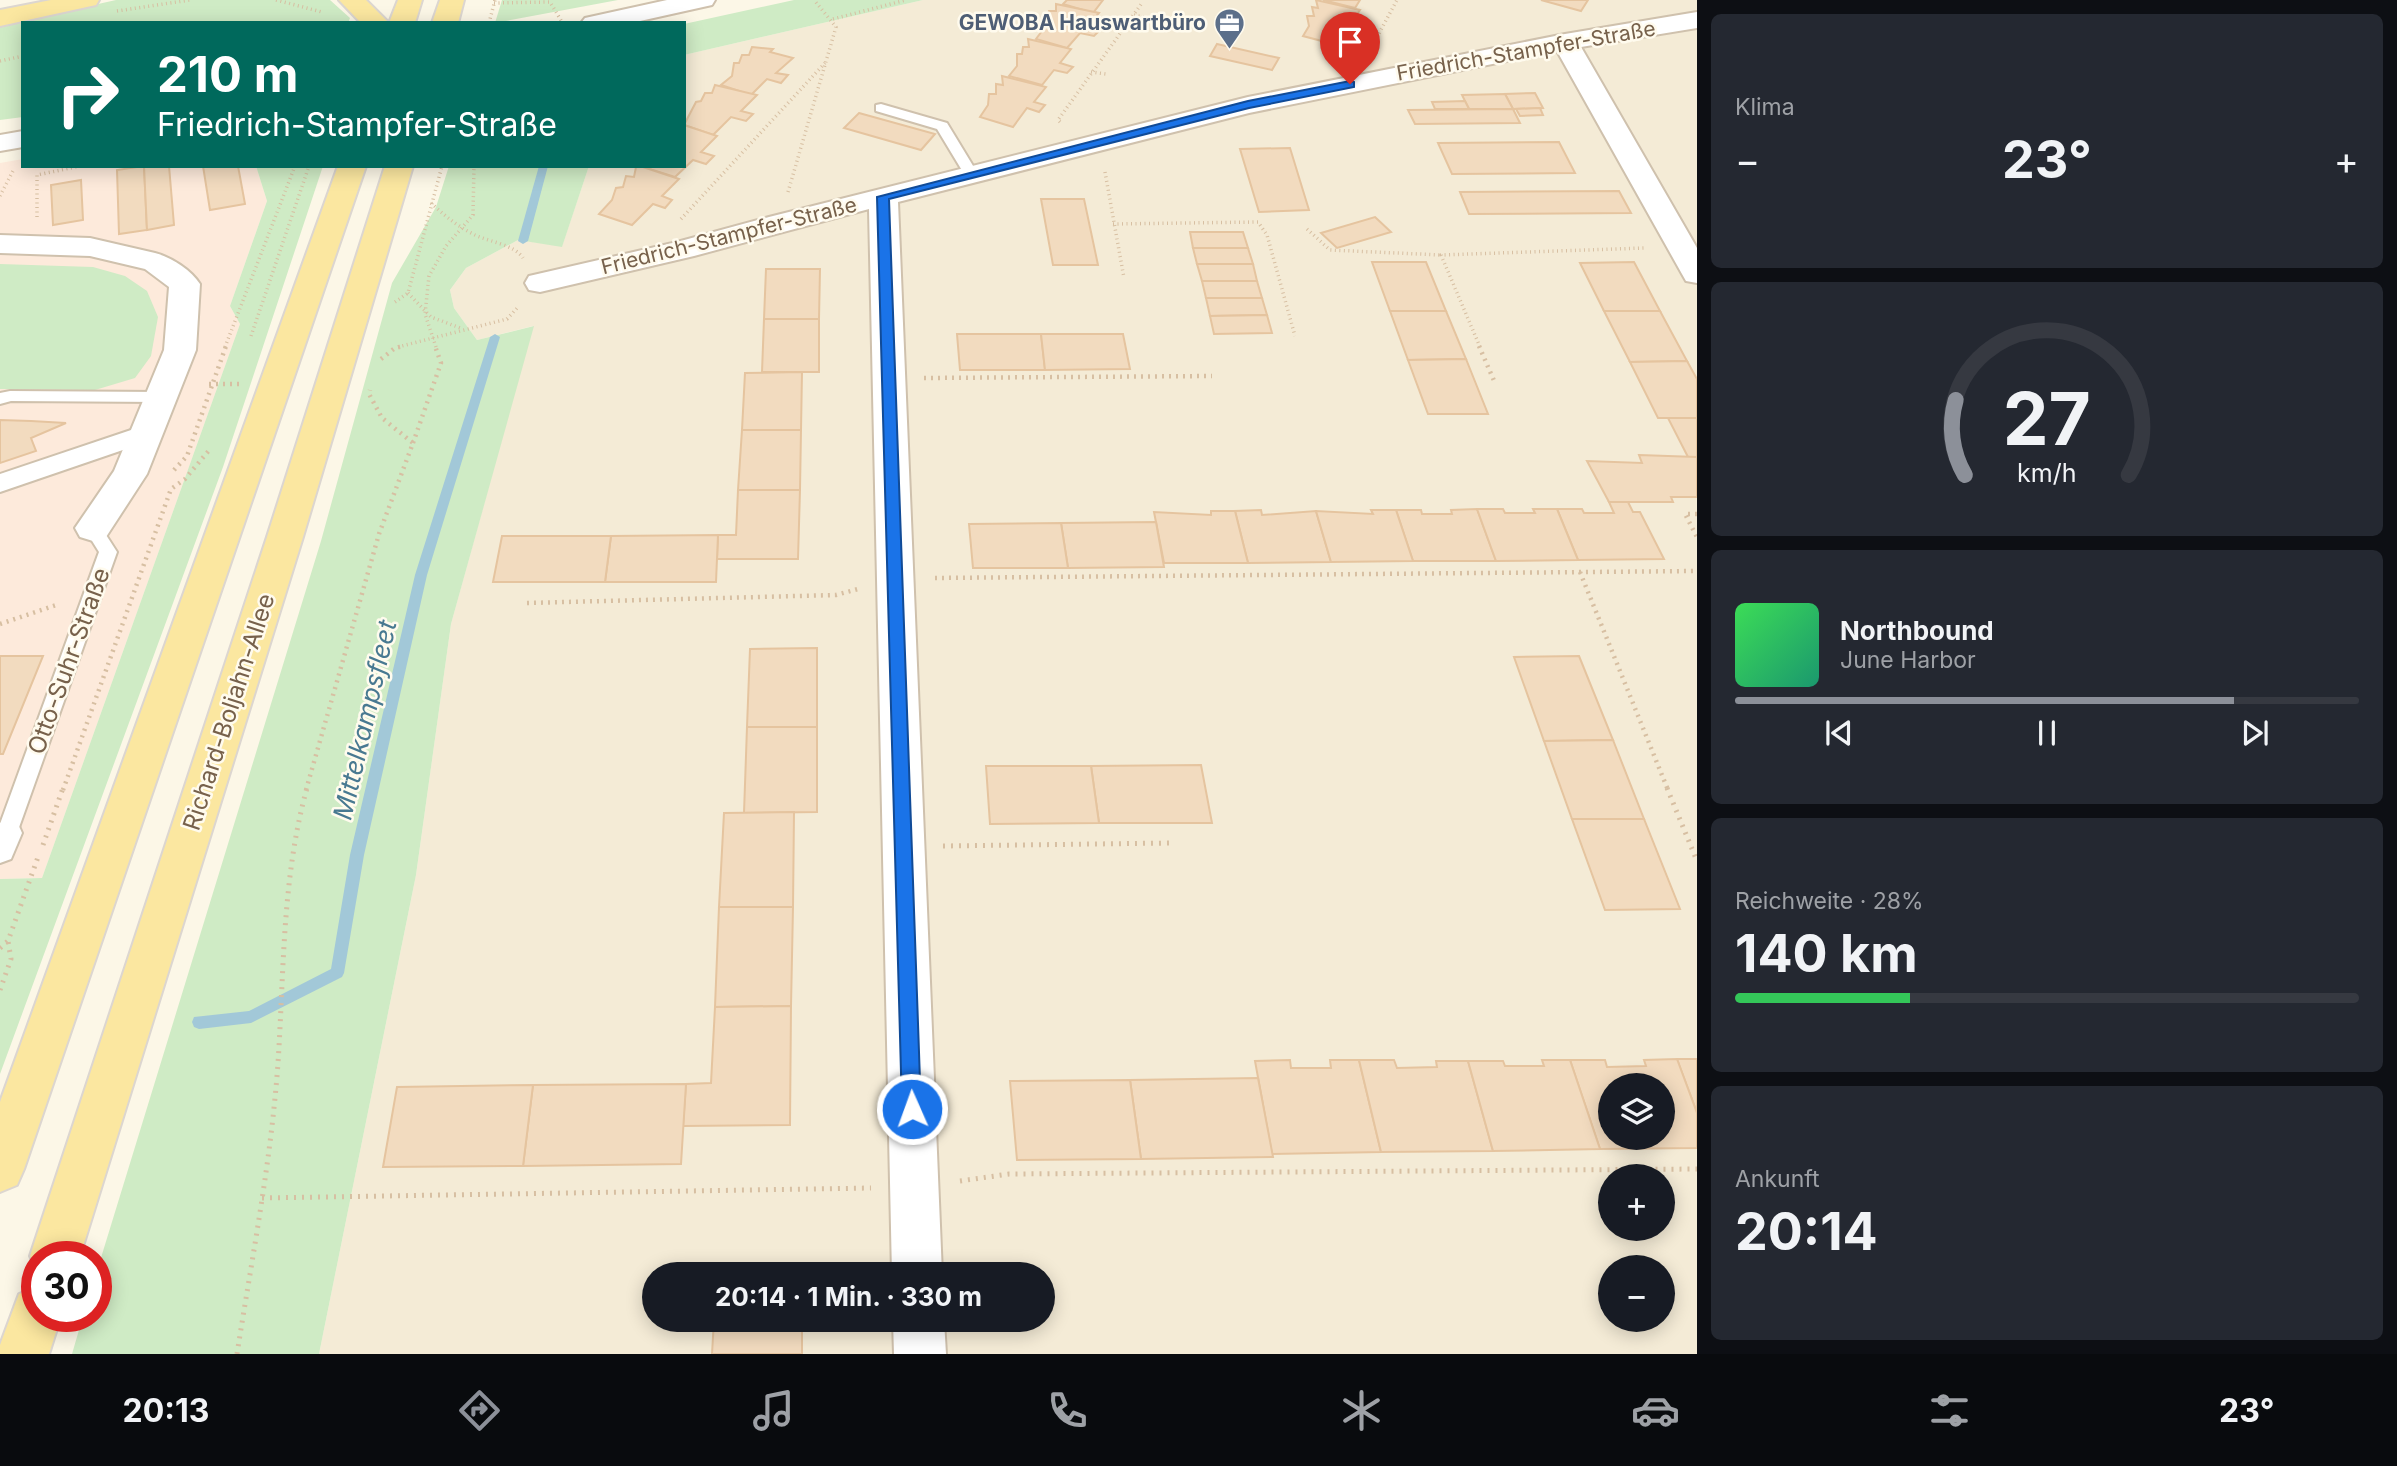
<!DOCTYPE html>
<html lang="de">
<meta charset="utf-8">
<style>
:root{--surface:#171b24;--page:#242831;--text:#f1f3f6;--muted:#9ea1a6;--line:#363941;--accent:#8c9099}
body{margin:0;font-family:Inter,sans-serif;background:var(--page);color:var(--text);height:100vh;display:flex;flex-direction:column;font-size:26px;white-space:nowrap}
*{box-sizing:border-box;margin:0}
p{font-size:23px;color:var(--muted)}
.icon{flex:none;width:38px;height:38px;fill:none;stroke:currentColor;stroke-width:2;stroke-linecap:round;stroke-linejoin:round}
.map{position:relative;flex:1;overflow:hidden}
.drawer{display:flex;flex-direction:column;gap:14px;padding:14px;background:#0d0f14;width:700px}
.drawer>*{flex:none}
.banner{position:absolute;left:21px;top:21px;width:665px;height:147px;border-radius:0px;box-shadow:0 4px 18px #0003;background:#00695c;color:#fff;overflow:hidden}
.controls{position:absolute;left:1598px;top:1073px;display:grid;gap:14px}
.controls a{display:grid;place-items:center;width:77px;height:77px;border-radius:50%;background:var(--surface);box-shadow:0 4px 18px #0003;font-size:35px}
.speed{position:absolute;left:21px;top:1241px;display:flex;gap:14px;font-size:35px;font-weight:700;text-align:center}
.speed>*{display:grid;place-content:center;width:91px;height:91px;border-radius:50%;background:var(--surface);box-shadow:0 4px 18px #0003;line-height:1}
.speed .limit{border:10px solid #d22;background:#fff;color:#111}
.pin{position:absolute;display:grid;place-items:center;width:60px;height:60px;color:#fff;margin:-72px -30px;border-radius:50% 50% 50% 0;rotate:-45deg;box-shadow:0 0 7px #0007}
.pin .icon{rotate:45deg}
.me{position:absolute;width:77px;margin:-38px;rotate:358deg;stroke-linejoin:round;filter:drop-shadow(0 0 5px #0008)}
.turn{display:flex;align-items:center;gap:24px;height:147px;padding:0 21px;font-size:32px}
.turn .icon{width:91px;height:91px;stroke-width:2.5}
.turn b{display:block;font-size:49px;line-height:60px}
.big{font-size:52px;font-weight:700;line-height:1.1}
.drawer .widget{flex:1;display:flex;flex-direction:column;justify-content:center;gap:10px;min-width:0;padding:0 24px;border-radius:10px;background:var(--page)}
.drawer .dial{align-items:center;gap:0}
.dial svg{height:182px;overflow:visible;fill:none;stroke:var(--line);stroke-width:7;stroke-linecap:round;text-anchor:middle}
.dial text{fill:var(--text);stroke:none}
.song{display:flex;align-items:center;gap:21px}
.cover{width:84px;height:84px;border-radius:10px;background:linear-gradient(135deg,hsl(130 70% 55%),hsl(160 70% 35%))}
.played{height:7px;border-radius:4px;background:linear-gradient(90deg,var(--accent) 80%,var(--line) 80%)}
.keys{display:flex;justify-content:space-around;direction:ltr}
.heat{display:flex;justify-content:space-between;align-items:center;font-size:38px;direction:ltr}
.charge{height:10px;border-radius:5px;background:linear-gradient(90deg,#34c759 28%,var(--line) 0)}
.trip{position:absolute;left:642px;top:1262px;width:413px;height:70px;border-radius:35px;background:var(--surface);box-shadow:0 4px 18px #0003;font-weight:700;line-height:70px;text-align:center}
.dock{display:flex;height:112px;justify-content:space-around;align-items:center;background:#090b0e;color:var(--muted)}
.dock .icon{width:49px;height:49px}
.dock .current{color:var(--accent)}
.dock b{font-size:32px;color:var(--text)}
main{display:flex;flex:1;min-height:0}
.map>svg:first-child{display:block}
.residential{fill:#f4ebd6;fill-rule:evenodd}
.commercial{fill:#fdeadb}
.green{fill:#cfebc5}
.lines{fill:none;stroke-linecap:round;stroke-linejoin:round}
.stream{fill:#a2c8d8;fill-rule:evenodd}
.building{fill:#f2dbbf;stroke:#e5c49f;stroke-width:2;fill-rule:evenodd}
.service-casing{stroke:#cfc1ad;stroke-width:4}
.pedestrian-casing{stroke:#cfc1ad;stroke-width:4}
.minor-casing{stroke:#cfc1ad;stroke-width:4}
.tertiary-casing{stroke:#cfc1ad;stroke-width:4}
.primary-casing{stroke:#dcd6d0;stroke-width:4}
.path-far2{stroke:#d7bfa2;stroke-width:3.5;stroke-dasharray:1 3.5;stroke-linecap:butt}
.path-far1{stroke:#d7bfa2;stroke-width:4.5;stroke-dasharray:2 5;stroke-linecap:butt}
.path{stroke:#d7bfa2;stroke-width:5;stroke-dasharray:2 6;stroke-linecap:butt}
.service{fill:#fff;fill-rule:evenodd}
.pedestrian{fill:#fff;fill-rule:evenodd}
.minor{fill:#fff;fill-rule:evenodd}
.tertiary{fill:#fff;fill-rule:evenodd}
.primary{fill:#fbe7a0;fill-rule:evenodd}
.route{fill:#1a73e8;stroke:#114b97;stroke-width:2}
.labels{text-anchor:middle;stroke-width:5;stroke-linejoin:round;paint-order:stroke}
.far-service-label{font-size:21px;font-weight:bold;fill:#4e5e75;stroke:#fffbee;text-anchor:end}
.far-street-label{font-size:21px;fill:#77614b;stroke:#fffbee}
.street-label{font-size:24px;fill:#77614b;stroke:#fffbee}
.water-label{font-size:26px;font-style:italic;fill:#487991;stroke:#fffbee}
</style>
<main>
<div class="map">
<svg width="1697" height="1354" viewBox="0 0 1697 1354">
<rect width="100%" height="100%" fill="#fcf7e7"/>
<path class="residential" d="M923,0h774v1354h-1378l97,-479 35,-251 82,-298 -56,14 -23,-32 -4,-18 16,-22 52,-28 44,6 27,-80h95v-111zM1610,1085h52v53h-52zM1610,1176h52v52h-52zM1610,1267h52v53h-52zM654,1274h389v46h-389z"/>
<polygon class="commercial" points="23,159 23,166 256,166 267,201 230,306 240,324 42,878 0,879 0,163"/>
<g class="green">
<polygon points="116,0 330,0 350,18 348,23 23,23 23,117 0,120 0,26"/>
<polygon points="502,0 618,0 495,23"/>
<polygon points="794,0 923,0 684,55 684,24"/>
<polygon points="256,166 323,166 223,467 0,1074 0,879 42,878 240,324 230,306 267,201"/>
<polygon points="449,166 589,166 562,247 518,240 466,268 450,290 454,308 477,340 534,326 451,624 416,875 319,1354 72,1354 83,1316 96,1316 96,1274 321,541 392,283 436,207"/>
<polygon points="0,264 93,267 125,276 147,291 158,317 151,356 135,378 95,390 0,389"/>
</g>
<g class="lines">
<g class="stream">
<polygon points="539,166 548,166 528,241 523,244 518,241"/>
<polygon points="495,334 500,337 427,575 364,855 344,973 342,977 251,1023 199,1029 194,1027 192,1022 194,1017 249,1011 331,969 350,855 415,575 490,337"/>
</g>
</g>
<g class="building">
<polygon points="1067,0 1103,0 1093,13 1063,4"/>
<polygon points="1316,0 1360,10 1351,23 1362,26 1359,32 1346,29 1337,45 1303,36 1309,26 1307,16 1314,16 1312,7 1318,8"/>
<polygon points="1323,0 1360,0 1355,8"/>
<polygon points="1541,0 1588,0 1581,11"/>
<polygon points="1056,4 1099,13 1087,27 1100,30 1094,36 1080,33 1067,48 1036,39 1042,31 1043,19 1048,18 1049,11 1056,11"/>
<polygon points="1028,39 1071,49 1060,63 1073,67 1067,73 1054,70 1042,85 1009,76 1017,66 1017,54 1022,54 1023,47 1029,47"/>
<polygon points="1217,44 1279,58 1272,70 1210,56"/>
<polygon points="752,47 773,49 770,52 793,58 776,73 788,75 781,83 767,79 751,95 721,85 732,76 734,63 739,63 742,55 749,55"/>
<polygon points="1002,76 1046,87 1034,102 1045,105 1039,112 1027,108 1013,127 980,117 988,105 989,94 996,94 996,84 1003,85"/>
<polygon points="715,85 757,95 741,111 753,114 746,121 731,117 713,135 684,125 696,102 701,101 705,93 712,93"/>
<polygon points="1535,93 1543,108 1513,109 1505,94"/>
<polygon points="1505,94 1513,109 1469,109 1462,95"/>
<polygon points="1465,101 1469,109 1435,109 1432,102"/>
<polygon points="1540,108 1543,115 1520,116 1516,109"/>
<polygon points="1513,109 1520,123 1415,124 1408,110"/>
<polygon points="859,113 935,134 921,150 844,128"/>
<polygon points="684,125 717,136 701,152 714,156 706,164 693,160 675,177 643,167 684,166"/>
<polygon points="1559,142 1575,173 1452,174 1438,143"/>
<polygon points="1290,148 1309,210 1259,212 1240,149"/>
<polygon points="144,166 147,230 119,234 117,170"/>
<polygon points="144,166 169,166 174,225 147,230"/>
<polygon points="203,166 238,166 245,204 210,210"/>
<polygon points="636,167 643,167 679,179 662,196 672,200 665,208 653,204 632,225 599,214 612,200 616,188 623,187 626,176 634,177"/>
<polygon points="81,180 83,220 53,225 51,185"/>
<polygon points="1619,191 1631,213 1469,214 1460,192"/>
<polygon points="1041,199 1084,199 1098,265 1053,265"/>
<polygon points="1375,217 1391,232 1337,248 1321,233"/>
<polygon points="1190,232 1243,232 1248,248 1193,248"/>
<polygon points="1193,248 1248,248 1253,264 1197,264"/>
<polygon points="1372,262 1426,262 1446,311 1390,311"/>
<polygon points="1634,262 1660,311 1604,311 1580,263"/>
<polygon points="1197,264 1253,264 1257,281 1202,281"/>
<polygon points="766,269 820,269 819,319 764,319"/>
<polygon points="1202,281 1257,281 1262,298 1206,298"/>
<polygon points="1206,298 1262,298 1267,315 1210,316"/>
<polygon points="1390,311 1446,311 1466,359 1408,360"/>
<polygon points="1604,311 1660,311 1687,361 1630,362"/>
<polygon points="1267,315 1272,333 1214,334 1210,316"/>
<polygon points="764,319 819,319 819,372 762,372"/>
<polygon points="957,334 1041,334 1045,370 960,370"/>
<polygon points="1041,334 1123,334 1130,369 1045,370"/>
<polygon points="1466,359 1488,414 1428,414 1408,360"/>
<polygon points="1687,361 1697,379 1697,418 1658,418 1630,362"/>
<polygon points="802,372 801,430 742,430 745,373"/>
<polygon points="1668,418 1697,418 1697,458 1688,457"/>
<polygon points="0,420 31,421 66,423 31,438 36,451 0,463"/>
<polygon points="742,430 801,430 800,490 738,490"/>
<polygon points="1639,455 1697,457 1697,497 1671,497 1673,502 1609,502 1587,461 1642,463"/>
<polygon points="738,490 800,490 798,559 717,559 718,535 736,535"/>
<polygon points="1609,502 1628,502 1633,512 1640,512 1664,559 1578,560 1557,509 1582,509 1584,513 1614,513"/>
<polygon points="1477,509 1496,561 1413,561 1396,510 1421,510 1422,514 1452,514 1451,510"/>
<polygon points="1477,509 1503,509 1505,513 1535,513 1533,509 1557,509 1578,560 1496,561"/>
<polygon points="1261,510 1262,515 1316,511 1331,562 1248,563 1235,511"/>
<polygon points="1371,510 1396,510 1413,561 1331,562 1316,511 1373,514"/>
<polygon points="1211,511 1235,511 1248,563 1164,563 1154,512 1211,515"/>
<polygon points="1156,522 1164,567 1068,568 1061,523"/>
<polygon points="1061,523 1068,568 973,568 969,524"/>
<polygon points="718,535 716,582 605,582 611,536"/>
<polygon points="502,536 611,536 605,582 493,582"/>
<polygon points="817,648 817,727 747,727 750,649"/>
<polygon points="0,656 43,656 3,754 0,754"/>
<polygon points="1579,656 1613,740 1544,741 1514,657"/>
<polygon points="747,727 817,727 817,812 744,813"/>
<polygon points="1613,740 1644,819 1572,819 1544,741"/>
<polygon points="1201,765 1212,823 1099,823 1091,766"/>
<polygon points="986,766 1091,766 1099,823 990,824"/>
<polygon points="794,812 793,907 719,907 724,813"/>
<polygon points="1572,819 1644,819 1680,909 1605,910"/>
<polygon points="719,907 793,907 791,1006 715,1007"/>
<polygon points="791,1006 790,1125 683,1126 686,1084 711,1083 715,1007"/>
<polygon points="1677,1059 1697,1059 1697,1113"/>
<path d="M1677,1059l20,54v35l-97,1 -30,-89h35l2,7 39,-1 -2,-6zM1610,1085h52v53h-52z"/>
<polygon points="1290,1060 1291,1068 1331,1068 1330,1060 1359,1060 1381,1152 1272,1154 1255,1061"/>
<polygon points="1359,1060 1394,1060 1397,1068 1437,1067 1436,1061 1468,1061 1493,1151 1381,1152"/>
<polygon points="1542,1060 1570,1060 1600,1149 1493,1151 1468,1061 1503,1061 1505,1066 1544,1066"/>
<polygon points="1258,1078 1273,1157 1141,1159 1130,1080"/>
<polygon points="1130,1080 1141,1159 1017,1160 1010,1081"/>
<polygon points="686,1084 681,1164 523,1166 533,1085"/>
<polygon points="533,1085 523,1166 383,1167 397,1087"/>
<polygon points="803,1266 803,1274 716,1274 716,1267"/>
<polygon points="714,1320 802,1320 802,1354 712,1354"/>
</g>
<g class="lines">
<defs>
<g id="service">
<polygon points="881,104 947,123 978,174 976,177 966,177 937,129 876,111 876,105"/>
<polygon points="10,391 160,392 168,397 160,402 11,401 0,404 0,393"/>
<polygon points="93,522 99,524 117,552 17,833 14,839 7,842 0,839 0,824 99,552 84,528 87,524"/>
</g>
<g id="pedestrian">
<polygon points="146,425 155,427 158,433 155,439 0,492 0,474"/>
<polygon points="7,820 18,824 22,833 11,859 0,863 0,823"/>
</g>
<g id="minor">
<polygon points="1697,12 1697,28 1581,47 1697,248 1697,283 1686,281 1682,274 1557,51 1249,113 898,202 942,1274 892,1274 869,209 694,256 540,292 529,290 525,283 529,276 677,242 769,217 1248,97 1565,34"/>
<path d="M0,235l90,3 65,15c16,4 36,17 45,31l-4,66 -49,124 -41,63 -13,4 -13,-4 -5,-9 39,-57 50,-121 5,-63 -24,-18 -55,-13 -90,-3z"/>
<polygon points="893,1320 944,1320 946,1354 894,1354"/>
</g>
<g id="tertiary">
<polygon points="667,0 715,0 712,5 631,23 581,23 585,18"/>
<polygon points="23,131 23,147 0,151 0,135"/>
</g>
<g id="primary">
<polygon points="51,0 99,0 96,5 0,26 0,10"/>
<polygon points="339,0 366,0 389,23 361,23"/>
<polygon points="398,0 422,0 415,23 389,23"/>
<polygon points="440,0 464,0 458,23 432,23"/>
<polygon points="338,166 366,166 24,1169 17,1185 0,1192 0,1102"/>
<polygon points="385,166 413,166 303,537 80,1256 37,1256 37,1272 30,1256 267,537"/>
<polygon points="37,1287 37,1316 61,1316 49,1354 0,1354 0,1345 19,1294"/>
</g>
</defs>
<use href="#service" class="service-casing"/>
<use href="#pedestrian" class="pedestrian-casing"/>
<use href="#minor" class="minor-casing"/>
<use href="#tertiary" class="tertiary-casing"/>
<use href="#primary" class="primary-casing"/>
<g class="path-far2">
<polyline points="276,0 322,12"/>
<polyline points="494,3 550,2 562,22"/>
<polyline points="117,11 190,0"/>
<polyline points="1134,15 1194,28"/>
<polyline points="833,19 906,0"/>
<polyline points="249,23 320,23"/>
<polyline points="489,23 495,0"/>
<polyline points="1338,57 1350,39 1376,39 1397,0"/>
<polyline points="0,61 23,56"/>
<polyline points="1091,72 1106,74"/>
<polyline points="1060,122 1058,120 1142,3"/>
<polyline points="1105,172 1124,278"/>
<polyline points="788,192 836,27 814,0"/>
<polyline points="0,196 14,169"/>
<path d="M431,203c13,12 26,23 42,31 15,8 41,10 50,24"/>
<polyline points="37,217 37,175 80,166"/>
<polyline points="681,219 825,63"/>
<polyline points="1113,224 1258,222 1267,235 1295,336"/>
<polyline points="1307,229 1330,250 1441,255"/>
<polyline points="408,293 431,317 463,329"/>
<polyline points="395,302 408,293 442,166"/>
<polyline points="251,336 309,166"/>
<polyline points="225,347 295,166"/>
<polyline points="398,347 507,319 519,306"/>
<polyline points="436,347 425,314 429,276 446,246 473,215 474,166"/>
<polyline points="1480,347 1441,255 1644,248"/>
</g>
<g class="path-far1">
<polyline points="1479,346 1495,383"/>
<polyline points="381,359 395,348 404,346"/>
<polyline points="924,378 1212,376"/>
<polyline points="209,384 239,384"/>
<polyline points="413,443 441,363 435,346"/>
<polyline points="174,470 187,456 226,346"/>
<polyline points="1697,514 1685,514 1697,537"/>
<polyline points="1580,572 1668,790"/>
<polyline points="935,578 1697,571"/>
<polyline points="527,603 836,595 858,589"/>
<polyline points="0,624 59,604"/>
<polyline points="63,790 171,489 185,479 211,448"/>
<polyline points="306,790 379,534 413,443 382,418 369,394 370,390"/>
</g>
<g class="path">
<polyline points="1667,788 1697,861"/>
<polyline points="43,845 63,788"/>
<polyline points="943,846 1171,843"/>
<polyline points="0,948 8,941 38,857"/>
<polyline points="0,990 11,959 8,941"/>
<polyline points="960,1181 1009,1174 1697,1169"/>
<polyline points="262,1198 871,1188"/>
<path d="M237,1354c15,-96 34,-193 41,-291 6,-91 4,-186 29,-275"/>
</g>
<use href="#service" class="service"/>
<use href="#pedestrian" class="pedestrian"/>
<use href="#minor" class="minor"/>
<use href="#tertiary" class="tertiary"/>
<use href="#primary" class="primary"/>
</g>
<polygon class="route" points="1350,81 1354,82 1354,87 1249,108 889,199 921,1109 919,1115 912,1118 905,1115 902,1109 877,197 1248,101"/>
<defs>
<symbol id="office-pin" viewBox="-11 -11 22 30"><path d="M0 17L-7.5 6A9.5 9.5 0 1 1 7.5 6Z" fill="#5c6f8a" stroke="#fffbee"/><path d="M-6-3h4V-5.5h4V-3h4V5H-6ZM-1-4.5V-3h2v-1.5ZM-6 0V1H6V0Z" fill="#fff"/></symbol>
</defs>
<g fill-rule="evenodd">
<use href="#office-pin" x="1212" y="6" width="35" height="47"/>
</g>
<g class="labels">
<g class="far-service-label">
<text x="1206" y="30">GEWOBA Hauswartbüro</text>
</g>
<g class="far-street-label">
<text transform="translate(1526 51) rotate(-10)" y="7">Friedrich-Stampfer-Straße</text>
<text transform="translate(729 236) rotate(-14)" y="7">Friedrich-Stampfer-Straße</text>
</g>
<g class="street-label">
<text transform="translate(69 661) rotate(-70)" y="8">Otto-Suhr-Straße</text>
<text transform="translate(229 712) rotate(-72)" y="8">Richard-Boljahn-Allee</text>
</g>
<g class="water-label">
<text transform="translate(365 720) rotate(-77)" y="9">Mittelkampsfleet</text>
</g>
</g>
</svg>
<div class="controls">
<a><svg class="icon" aria-label="layers" viewBox="0 0 24 24"><path d="M12 4l9 5-9 5-9-5zM3 14l9 5 9-5"/></svg></a>
<a>+</a>
<a>−</a>
</div>
<div class="speed"><div class="limit">30</div></div>
<div class="pin" style="left:1350px;top:84px;background:#d93025"><svg class="icon" aria-label="arrive" viewBox="0 0 24 24"><path d="M6 21V4h12l-3 4 3 4H6"/></svg></div>
<svg class="me" style="left:912px;top:1109px" viewBox="-20 -20 40 40"><circle r="17" fill="#1a73e8" stroke="#fff" stroke-width="3"/><path d="M0-11L8 9 0 5-8 9z" fill="#fff"/></svg>
<div class="trip">20:14 · 1 Min. · 330 m</div>
<div class="banner">
<div class="turn"><svg class="icon" aria-label="right" viewBox="0 0 24 24"><path d="M7 20v-9h11M14 6l5 5-5 5"/></svg><div><b>210 m</b>Friedrich-Stampfer-Straße</div></div>
</div>
</div>
<section class="drawer">
<div class="widget"><p>Klima</p>
<div class="heat"><a>−</a><b class="big">23°</b><a>+</a></div>
</div>
<div class="widget dial"><svg viewBox="0 0 100 80">
<path d="M14 69A42 42 0 1 1 86 69"/>
<path d="M14 69A42 42 0 0 1 10 36" stroke="#8c9099"/>
<text x="50" y="56" font-size="32" font-weight="700">27</text>
<text x="50" y="72" font-size="11">km/h</text>
</svg></div>
<div class="widget">
<div class="song"><i class="cover"></i><div><b>Northbound</b><p>June Harbor</p></div></div>
<div class="played"></div>
<div class="keys"><svg class="icon" aria-label="previous" viewBox="0 0 24 24"><path d="M18 5L8 12l10 7zM5 5v14"/></svg><svg class="icon" aria-label="pause" viewBox="0 0 24 24"><path d="M8 5v14M16 5v14"/></svg><svg class="icon" aria-label="next" viewBox="0 0 24 24"><path d="M6 5l10 7-10 7zM19 5v14"/></svg></div>
</div>
<div class="widget"><p>Reichweite · 28%</p><b class="big">140 km</b><div class="charge"></div></div>
<div class="widget"><p>Ankunft</p><b class="big">20:14</b></div>
</section>
</main>
<nav class="dock">
<b>20:13</b>
<svg class="icon current" aria-label="directions" viewBox="0 0 24 24"><path d="M12 3l9 9-9 9-9-9zM9 14v-3h6M13 9l2 2-2 2"/></svg>
<svg class="icon" aria-label="music" viewBox="0 0 24 24"><path d="M9 18V5l10-2v13"/><circle cx="6" cy="18" r="3"/><circle cx="16" cy="16" r="3"/></svg>
<svg class="icon" aria-label="phone" viewBox="0 0 24 24"><path d="M5 4h4l2 5-3 2q2 4 5 5l2-3 5 2v4C11 20 4 13 5 4z"/></svg>
<svg class="icon" aria-label="climate" viewBox="0 0 24 24"><path d="M12 3v18M4 7l16 10M4 17L20 7"/></svg>
<svg class="icon" aria-label="car" viewBox="0 0 24 24"><path d="M5 17H2v-5l4-1 3-4h7l3 4 3 1v5h-3M9 17h6M6 11h13"/><circle cx="7" cy="17" r="2"/><circle cx="17" cy="17" r="2"/></svg>
<svg class="icon" aria-label="filters" viewBox="0 0 24 24"><path d="M4 7h16M4 17h16"/><circle cx="9" cy="7" r="2"/><circle cx="15" cy="17" r="2"/></svg>
<b>23°</b>
</nav>
